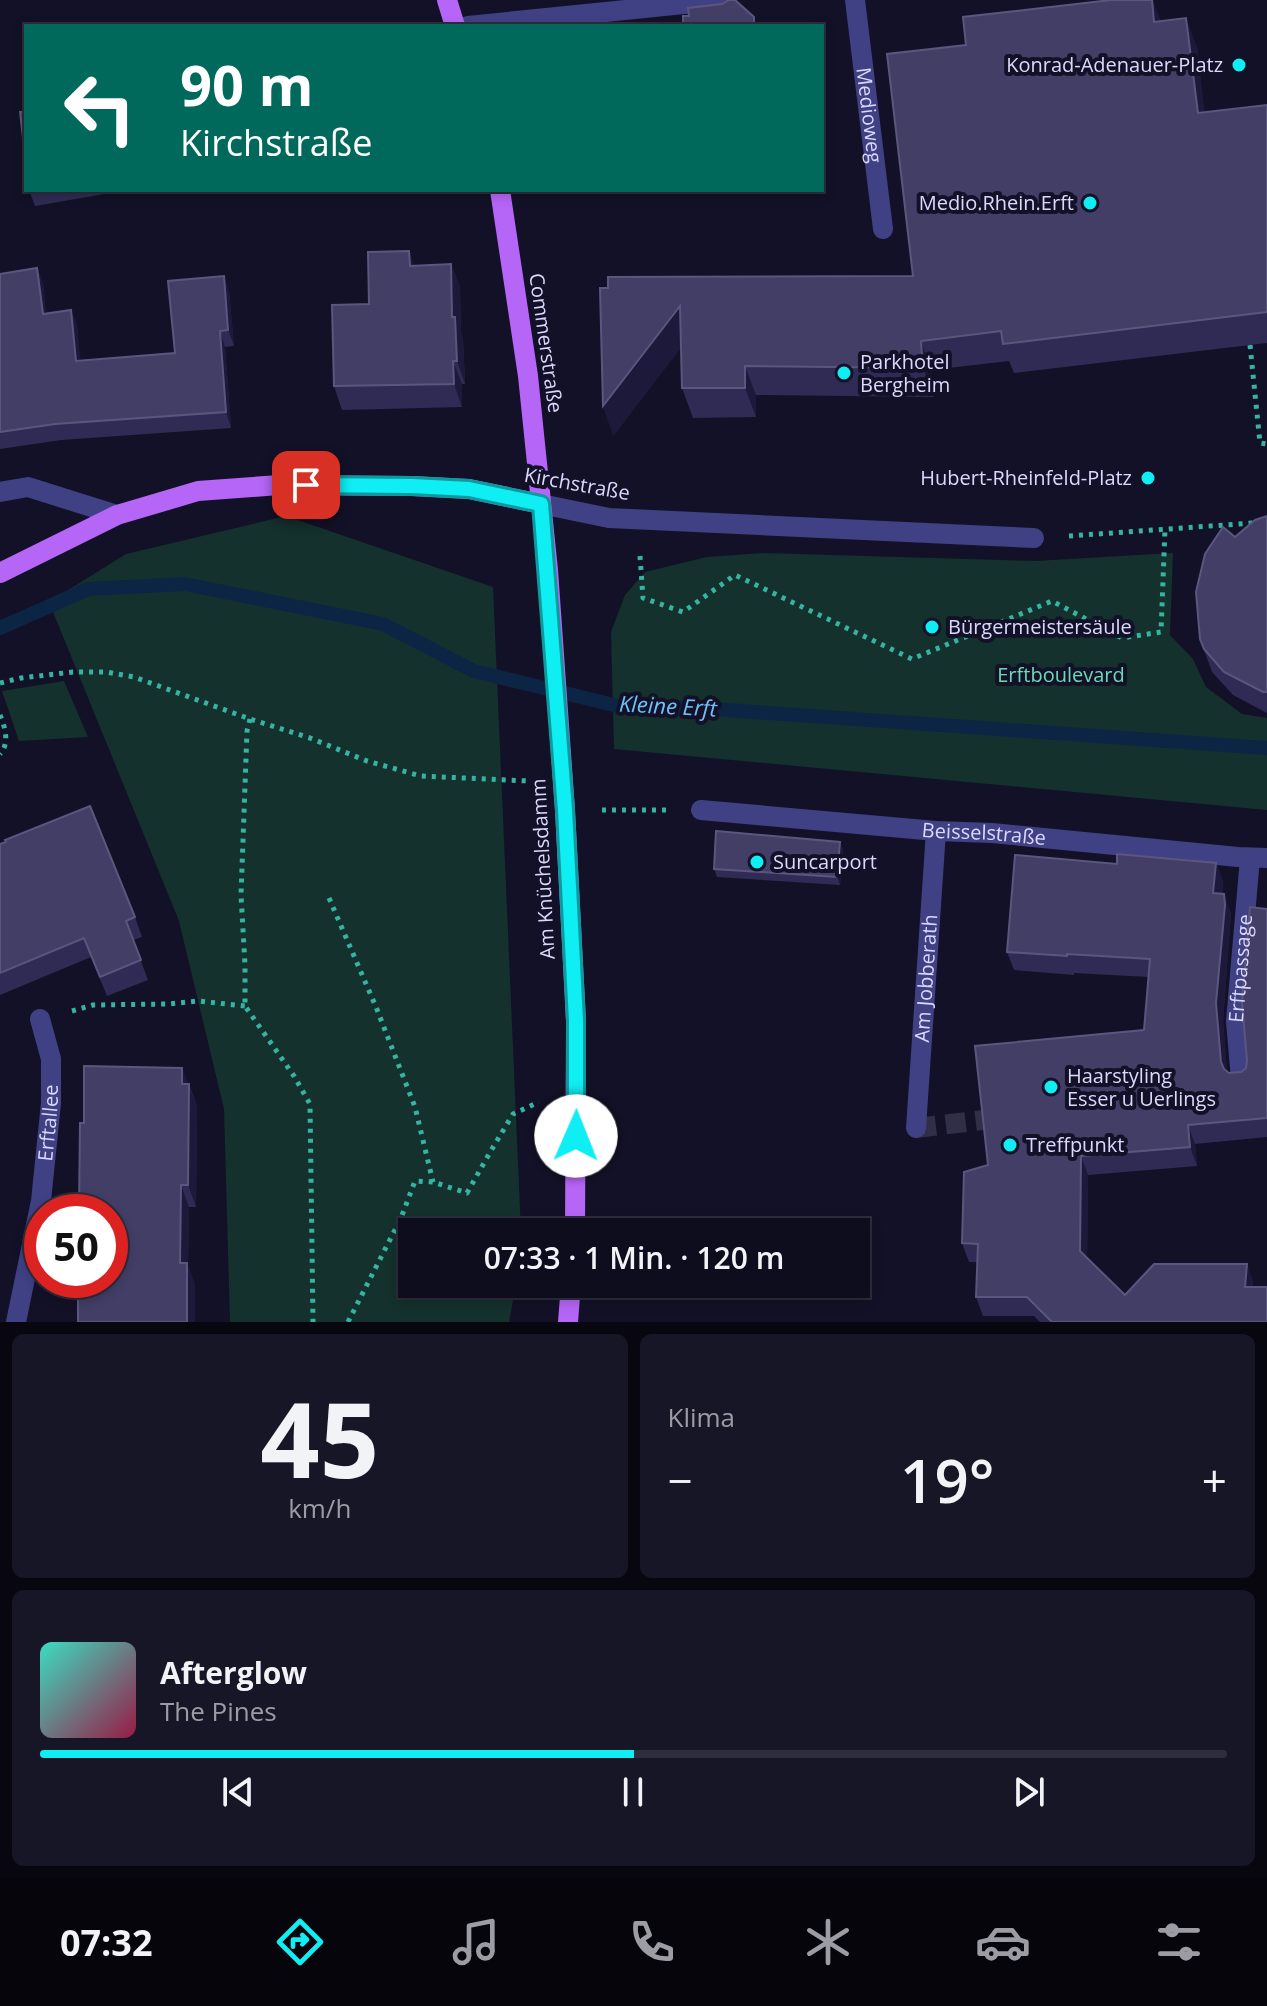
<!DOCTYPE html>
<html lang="de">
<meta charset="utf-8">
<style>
:root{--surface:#0e0d1d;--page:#171626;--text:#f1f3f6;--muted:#9b9ca4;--line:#2e2d3b;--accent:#0feef3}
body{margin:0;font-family:"Open Sans",sans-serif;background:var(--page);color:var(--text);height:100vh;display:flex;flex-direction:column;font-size:30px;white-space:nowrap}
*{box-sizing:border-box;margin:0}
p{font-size:26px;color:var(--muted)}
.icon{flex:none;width:44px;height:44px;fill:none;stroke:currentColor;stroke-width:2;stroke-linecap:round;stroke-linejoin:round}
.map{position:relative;height:1322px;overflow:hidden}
.sheet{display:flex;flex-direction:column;gap:12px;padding:12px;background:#080710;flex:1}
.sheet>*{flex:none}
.hud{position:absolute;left:24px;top:24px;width:800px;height:168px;border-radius:0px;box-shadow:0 4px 12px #0003,0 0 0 2px var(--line);background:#00695c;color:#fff;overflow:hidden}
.speed{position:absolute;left:24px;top:1194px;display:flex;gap:16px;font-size:40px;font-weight:700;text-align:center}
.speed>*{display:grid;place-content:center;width:104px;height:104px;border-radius:50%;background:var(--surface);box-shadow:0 4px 12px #0003,0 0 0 2px var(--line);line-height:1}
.speed .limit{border:12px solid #d22;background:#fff;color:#111}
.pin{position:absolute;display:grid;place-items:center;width:68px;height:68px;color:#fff;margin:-34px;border-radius:16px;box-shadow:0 4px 12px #0006}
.me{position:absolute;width:88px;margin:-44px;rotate:1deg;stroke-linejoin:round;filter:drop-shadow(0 0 6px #0008)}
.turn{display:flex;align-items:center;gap:28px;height:168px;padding:0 24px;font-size:36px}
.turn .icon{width:104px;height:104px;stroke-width:2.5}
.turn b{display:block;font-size:56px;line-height:68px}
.big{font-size:60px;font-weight:600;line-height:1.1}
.sheet .tile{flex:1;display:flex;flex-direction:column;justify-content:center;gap:12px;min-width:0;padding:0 28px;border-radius:12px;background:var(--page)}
.sheet .dial{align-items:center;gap:0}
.dial b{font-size:104px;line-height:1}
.song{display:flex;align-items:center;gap:24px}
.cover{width:96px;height:96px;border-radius:12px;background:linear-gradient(135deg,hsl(170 70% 55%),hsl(340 70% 35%))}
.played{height:8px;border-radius:4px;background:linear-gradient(90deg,var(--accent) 50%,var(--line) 50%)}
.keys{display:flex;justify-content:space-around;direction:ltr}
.heat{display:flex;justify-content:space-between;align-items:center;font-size:44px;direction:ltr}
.sheet .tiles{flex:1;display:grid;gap:12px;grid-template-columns:1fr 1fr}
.tile:last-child{grid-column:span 2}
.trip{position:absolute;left:398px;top:1218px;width:472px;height:80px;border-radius:0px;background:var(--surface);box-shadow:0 4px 12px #0003,0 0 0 2px var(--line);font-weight:600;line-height:80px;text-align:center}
.menu{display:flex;height:128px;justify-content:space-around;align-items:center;background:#06050c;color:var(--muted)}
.menu .icon{width:56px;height:56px}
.menu .selected{color:var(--accent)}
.menu b{font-size:36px;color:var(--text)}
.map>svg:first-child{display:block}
.green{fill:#14312e}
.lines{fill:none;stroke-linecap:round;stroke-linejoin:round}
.stream{stroke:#0d2544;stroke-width:14}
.minor-tunnel{stroke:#312f47;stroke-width:20;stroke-dasharray:20 10;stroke-linecap:butt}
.path{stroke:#36b4a3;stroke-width:5;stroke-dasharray:4 6;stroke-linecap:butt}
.minor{stroke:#3f4184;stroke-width:20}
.major{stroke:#b666f7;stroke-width:20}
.wall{fill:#302b54}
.shaded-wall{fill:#1d193a}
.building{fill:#423e66;stroke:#5a567e;stroke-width:2}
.route-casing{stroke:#0a9b9e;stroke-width:20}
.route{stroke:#0feef3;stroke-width:14}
.poi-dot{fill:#0feef3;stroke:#131127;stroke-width:3}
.labels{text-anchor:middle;stroke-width:8;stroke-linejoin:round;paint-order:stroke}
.poi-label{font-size:20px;fill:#dad9fd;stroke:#131127;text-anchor:start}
.street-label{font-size:20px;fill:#dad9fd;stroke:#131127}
.park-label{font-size:20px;fill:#68dbb5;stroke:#131127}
.water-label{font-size:22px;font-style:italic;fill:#6cc2f8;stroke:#131127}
</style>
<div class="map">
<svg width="1267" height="1322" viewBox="0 0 1267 1322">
<rect width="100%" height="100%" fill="#131127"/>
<g class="green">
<polygon points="286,516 493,587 521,1232 412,1232 412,1284 516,1284 509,1322 230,1322 224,1109 179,921 49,602 126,554"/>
<polygon points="764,553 1035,561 1173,553 1170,635 1193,659 1206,687 1242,714 1267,718 1267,810 614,749 611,632 625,595 645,572 707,557"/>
<polygon points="64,681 88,737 19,741 2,691"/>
</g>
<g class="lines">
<polyline class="stream" points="0,628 88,589 185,584 383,624 474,671 622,707 684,707 1267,748"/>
<polyline class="minor-tunnel" points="916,1128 1008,1117"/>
<g class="path">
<polyline points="1250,345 1260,443 1267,444"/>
<polyline points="1069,536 1267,522"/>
<polyline points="640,556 643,598 683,612 735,575 912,659 1052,601 1122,638 1161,632 1165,529"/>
<polyline points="0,683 21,678 73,672 106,672 134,677 250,719 310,738 367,761 421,776 529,781"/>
<path d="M0,715c5,12 10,28 0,39"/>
<polyline points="250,719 247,731 241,895 245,965 245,1006 294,1076 310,1104 313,1322"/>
<polyline points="602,810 668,810"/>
<polyline points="329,898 376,1007 415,1107 433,1182"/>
<polyline points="72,1011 93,1005 168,1004 198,1001 245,1006"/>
<polyline points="348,1322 401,1218 415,1181 433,1182 467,1193 489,1154 513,1114 539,1102"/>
</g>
<g class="minor">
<path id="s1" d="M855,0l28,229"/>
<polyline points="468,26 723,0"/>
<polyline points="0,492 28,487 117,515"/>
<polyline points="541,504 609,518 1034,538"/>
<path id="s2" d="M701,810l235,21 56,2 246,24 29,1"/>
<path id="s3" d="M1241,1080l-5,-59 14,-163"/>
<path id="s4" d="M916,1128l20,-297"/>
<path id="s5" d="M16,1322l25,-121 10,-98v-44l-11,-40"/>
</g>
<g class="major">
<polyline points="447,0 455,26"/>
<polyline points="500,190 528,376 548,570 565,810 576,1021 575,1232"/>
<polyline points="0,573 117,515 198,491 279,485 412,486 469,489 541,504"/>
<polyline points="568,1322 571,1284"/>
</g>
</g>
<g class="wall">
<polygon points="1161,21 1197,47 1204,112 1267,105 1267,343 1014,373 1009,361 931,370 934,397 756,395 756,417 693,418 682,388 681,347 613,436 600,288 913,276"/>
<polygon points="29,190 116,190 116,192 35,206"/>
<polygon points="409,251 414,266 451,264 460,287 461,332 463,340 465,384 462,384 462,407 342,410 334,386 369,304"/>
<polygon points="37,268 43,284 46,314 71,310 77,326 80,361 175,353 229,291 234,346 225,347 231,428 61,440 0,449 0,274"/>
<polygon points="1267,516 1267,713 1233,695 1212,672 1200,639 1235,537"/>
<polygon points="6,842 135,917 142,937 133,940 148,980 107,996 91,957 0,995 0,844"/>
<polygon points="840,842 843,850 840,885 717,877 714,869"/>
<polygon points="1216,863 1223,882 1222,894 1231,913 1223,1022 1227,1072 1229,1073 1241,1072 1246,1068 1247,1061 1267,909 1267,1137 1195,1144 1197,1166 1088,1175 1087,1258 1125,1295 1247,1264 1253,1282 1253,1287 1267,1322 1040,1322 1034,1316 983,1316 976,1297 978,1262 969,1262 962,1243 988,1165 1144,1030 1149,977 1074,973 1074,975 1014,970 1007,952 1117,864"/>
<polygon points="189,1084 197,1106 196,1207 189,1207 188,1266 195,1285 195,1322 78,1322 84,1123"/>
</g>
<g class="shaded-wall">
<polygon points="1152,0 1153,0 1162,24 1154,22"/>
<polygon points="1186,18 1197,47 1208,142 1198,113"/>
<polygon points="409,251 418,275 410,266"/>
<polygon points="451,264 460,287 461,332 463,340 465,384 457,361 452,317"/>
<polygon points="37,268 43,284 48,330 43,314"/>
<polygon points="224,276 229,291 234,346 228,330"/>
<polygon points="680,306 691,335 613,436 603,406"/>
<polygon points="71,310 77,326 82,377 76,361"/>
<polygon points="220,331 225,347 231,428 226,412"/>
<polygon points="921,341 931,370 934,397 923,368"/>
<polygon points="453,361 462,384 462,407 454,384"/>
<polygon points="745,366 756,395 756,417 745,388"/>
<polygon points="840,842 843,850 840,885 837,877"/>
<polygon points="1216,863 1223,882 1220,912 1213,893"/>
<polygon points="1224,894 1231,913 1223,1022 1228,1081 1221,1062 1216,1003"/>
<polygon points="182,1068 197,1106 196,1207 188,1185 182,1084"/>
<polygon points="1188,1125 1195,1144 1197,1166 1190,1147"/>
<polygon points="1081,1156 1088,1175 1087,1269 1080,1251"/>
<polygon points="181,1185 189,1207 188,1266 195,1285 195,1322 187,1322 180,1263"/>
<polygon points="1247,1264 1253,1282 1252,1305 1245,1287"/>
</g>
<g class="building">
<polygon points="729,0 735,0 754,17 754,26 683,26 683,16 689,16 688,8 722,4"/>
<polygon points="1111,0 1152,0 1154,22 1186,18 1198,113 1267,105 1267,312 1003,344 1001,331 921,341 923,368 745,366 745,388 682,388 680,306 603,406 600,288 608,288 608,277 913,276 887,54 966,45 963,17"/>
<polygon points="20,112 26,112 26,164"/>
<polygon points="409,251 410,266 451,264 452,317 455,317 457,361 453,361 454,384 334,386 332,305 369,304 368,252"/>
<polygon points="37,268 43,314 71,310 76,361 175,353 168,281 224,276 228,330 220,331 226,412 55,424 0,432 0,274"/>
<polygon points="1267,516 1267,692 1263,692 1224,672 1204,649 1200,639 1196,592 1205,554 1223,527 1235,537 1255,520"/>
<polygon points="90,806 135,917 126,921 141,960 100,977 84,938 0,973 0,844 6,842 5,840"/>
<polygon points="716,831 840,842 837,877 714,869"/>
<polygon points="1117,854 1216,863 1213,893 1224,894 1225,905 1216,1003 1221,1062 1224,1069 1229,1073 1241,1072 1246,1068 1247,1061 1242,1002 1250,907 1267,909 1267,1118 1188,1125 1190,1147 1081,1156 1080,1251 1125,1295 1154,1264 1247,1264 1245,1287 1267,1287 1267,1322 1052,1322 1027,1297 976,1297 978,1244 962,1243 964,1172 988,1165 975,1046 1144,1030 1150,959 1067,954 1067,956 1007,952 1015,855 1117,864"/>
<polygon points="84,1066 182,1068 182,1084 189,1084 188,1185 181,1185 180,1263 187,1263 187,1322 78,1322 78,1280 110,1280 110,1212 79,1212 80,1123 84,1123"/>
</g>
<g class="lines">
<defs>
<polyline id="route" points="306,485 412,486 469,489 541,504 565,810 576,1021 576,1136"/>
</defs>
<use href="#route" class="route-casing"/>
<use href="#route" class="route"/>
</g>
<g class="poi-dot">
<circle cx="1239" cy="65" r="8"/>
<circle cx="1090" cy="203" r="8"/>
<circle cx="844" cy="373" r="8"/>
<circle cx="1148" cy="478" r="8"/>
<circle cx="932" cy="627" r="8"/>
<circle cx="757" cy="862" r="8"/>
<circle cx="1051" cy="1087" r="8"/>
<circle cx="1010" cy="1145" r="8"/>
</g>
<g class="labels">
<g class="poi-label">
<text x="1223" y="72" text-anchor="end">Konrad-Adenauer-Platz</text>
<text x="1074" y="210" text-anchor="end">Medio.Rhein.Erft</text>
<text x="860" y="369">Parkhotel<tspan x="860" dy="23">Bergheim</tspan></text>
<text x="1132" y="485" text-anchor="end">Hubert-Rheinfeld-Platz</text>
<text x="948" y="634">Bürgermeistersäule</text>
<text x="773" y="869">Suncarport</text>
<text x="1067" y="1083">Haarstyling<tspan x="1067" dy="23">Esser u Uerlings</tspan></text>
<text x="1026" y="1152">Treffpunkt</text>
</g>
<g class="street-label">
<text dy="7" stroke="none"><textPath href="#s1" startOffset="116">Medioweg</textPath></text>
<text transform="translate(546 343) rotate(82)" y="7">Commerstraße</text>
<text transform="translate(577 484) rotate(10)" y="7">Kirchstraße</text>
<text dy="7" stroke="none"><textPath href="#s2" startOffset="284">Beisselstraße</textPath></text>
<text transform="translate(543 869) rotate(-93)" y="7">Am Knüchelsdamm</text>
<text dy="7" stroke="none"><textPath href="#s3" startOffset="112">Erftpassage</textPath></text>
<text dy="7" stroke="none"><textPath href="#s4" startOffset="150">Am Jobberath</textPath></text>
<text dy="7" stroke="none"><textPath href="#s5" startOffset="202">Erftallee</textPath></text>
</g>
<g class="park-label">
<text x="1061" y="682">Erftboulevard</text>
</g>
<g class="water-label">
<text transform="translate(668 706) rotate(3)" y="8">Kleine Erft</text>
</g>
</g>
</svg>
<div class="speed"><div class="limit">50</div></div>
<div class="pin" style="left:306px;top:485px;background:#d93025"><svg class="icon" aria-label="arrive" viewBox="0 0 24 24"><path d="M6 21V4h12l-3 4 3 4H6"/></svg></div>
<svg class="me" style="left:576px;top:1136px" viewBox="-20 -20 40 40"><circle r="19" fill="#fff"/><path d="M0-13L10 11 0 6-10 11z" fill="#0feef3"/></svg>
<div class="trip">07:33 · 1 Min. · 120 m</div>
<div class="hud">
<div class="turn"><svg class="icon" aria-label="left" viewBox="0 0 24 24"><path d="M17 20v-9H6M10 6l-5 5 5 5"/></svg><div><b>90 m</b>Kirchstraße</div></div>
</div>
</div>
<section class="sheet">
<div class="tiles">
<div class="tile dial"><b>45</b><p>km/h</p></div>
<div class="tile"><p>Klima</p>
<div class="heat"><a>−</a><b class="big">19°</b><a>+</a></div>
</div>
<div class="tile">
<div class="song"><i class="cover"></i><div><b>Afterglow</b><p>The Pines</p></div></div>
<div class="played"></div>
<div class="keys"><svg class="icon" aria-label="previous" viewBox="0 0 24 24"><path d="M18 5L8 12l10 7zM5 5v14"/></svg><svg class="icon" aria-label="pause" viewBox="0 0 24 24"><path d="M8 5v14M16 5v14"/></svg><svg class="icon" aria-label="next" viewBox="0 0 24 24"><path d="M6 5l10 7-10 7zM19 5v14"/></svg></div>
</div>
</div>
</section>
<nav class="menu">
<b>07:32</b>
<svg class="icon selected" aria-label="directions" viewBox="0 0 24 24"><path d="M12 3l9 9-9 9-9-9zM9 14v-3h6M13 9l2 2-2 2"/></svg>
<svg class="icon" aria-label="music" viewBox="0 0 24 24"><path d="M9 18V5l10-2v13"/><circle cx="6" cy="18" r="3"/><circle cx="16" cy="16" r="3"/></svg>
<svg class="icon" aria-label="phone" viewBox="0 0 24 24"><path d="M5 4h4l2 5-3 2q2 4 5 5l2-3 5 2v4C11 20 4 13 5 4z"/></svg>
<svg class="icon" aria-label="climate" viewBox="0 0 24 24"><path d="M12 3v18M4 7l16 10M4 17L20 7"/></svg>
<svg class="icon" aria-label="car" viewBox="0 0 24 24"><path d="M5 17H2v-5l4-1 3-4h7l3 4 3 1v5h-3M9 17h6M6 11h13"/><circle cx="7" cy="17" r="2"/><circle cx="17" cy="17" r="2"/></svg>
<svg class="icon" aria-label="filters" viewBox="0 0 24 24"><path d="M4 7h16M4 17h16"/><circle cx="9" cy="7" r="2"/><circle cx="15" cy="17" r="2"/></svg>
</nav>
